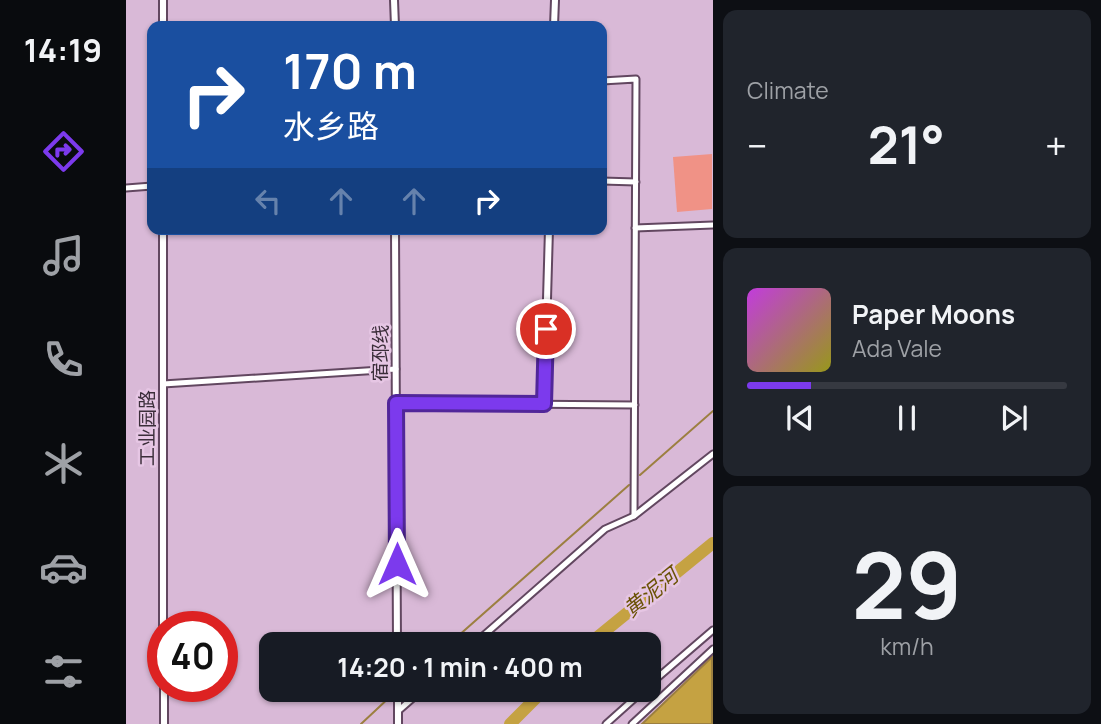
<!DOCTYPE html>
<meta charset="utf-8">
<style>
:root{--surface:#171b24;--page:#20242c;--text:#f1f3f6;--muted:#9ea1a6;--line:#363941;--accent:#7c3aed}
body{margin:0;font-family:Manrope,"Noto Sans SC",sans-serif;background:var(--page);color:var(--text);height:100vh;display:flex;flex-direction:column;font-size:26px;white-space:nowrap}
*{box-sizing:border-box;margin:0}
p{font-size:23px;color:var(--muted)}
.icon{flex:none;width:38px;height:38px;fill:none;stroke:currentColor;stroke-width:2;stroke-linecap:round;stroke-linejoin:round}
.map{position:relative;flex:1;overflow:hidden}
.drawer{display:flex;flex-direction:column;gap:10px;padding:10px;background:#0d0f14;width:388px}
.drawer>*{flex:none}
.banner{position:absolute;left:21px;top:21px;width:460px;height:214px;border-radius:14px;box-shadow:0 2px 5px #0004;background:#1a4fa0;color:#fff;overflow:hidden}
.speed{position:absolute;left:21px;top:611px;display:flex;gap:14px;font-size:35px;font-weight:700;text-align:center}
.speed>*{display:grid;place-content:center;width:91px;height:91px;border-radius:50%;background:var(--surface);box-shadow:0 2px 5px #0004;line-height:1}
.speed .limit{border:10px solid #d22;background:#fff;color:#111}
.pin{position:absolute;display:grid;place-items:center;width:60px;height:60px;color:#fff;margin:-30px;border:4px solid #fff;border-radius:50%;box-shadow:0 2px 7px #0007}
.me{position:absolute;width:77px;margin:-38px;rotate:0deg;stroke-linejoin:round;filter:drop-shadow(0 0 5px #0008)}
.turn{display:flex;align-items:center;gap:24px;height:147px;padding:0 21px;font-size:32px}
.turn .icon{width:91px;height:91px;stroke-width:2.5}
.turn b{display:block;font-size:49px;line-height:60px}
.lanes{display:flex;align-items:center;height:66px;padding:0 21px;background:#0003;justify-content:center;gap:35px;direction:ltr}
.lanes .off{opacity:.35}
.big{font-size:52px;font-weight:700;line-height:1.1}
.drawer .widget{flex:1;display:flex;flex-direction:column;justify-content:center;gap:10px;min-width:0;padding:0 24px;border-radius:14px;background:var(--page)}
.drawer .dial{align-items:center;gap:0}
.dial b{font-size:91px;line-height:1}
.song{display:flex;align-items:center;gap:21px}
.cover{width:84px;height:84px;border-radius:10px;background:linear-gradient(135deg,hsl(290 70% 55%),hsl(60 70% 35%))}
.played{height:7px;border-radius:4px;background:linear-gradient(90deg,var(--accent) 20%,var(--line) 20%)}
.keys{display:flex;justify-content:space-around;direction:ltr}
.heat{display:flex;justify-content:space-between;align-items:center;font-size:38px;direction:ltr}
.trip{position:absolute;left:133px;top:632px;width:402px;height:70px;border-radius:14px;background:var(--surface);box-shadow:0 2px 5px #0004;font-weight:700;line-height:70px;text-align:center}
main{display:flex;flex:1;min-height:0}
.dock{display:flex;flex-direction:column;width:126px;justify-content:space-around;align-items:center;background:#090b0e;color:var(--muted)}
.dock .icon{width:49px;height:49px}
.dock .on{color:var(--accent)}
.dock b{font-size:32px;color:var(--text)}
.map>svg:first-child{display:block}
.green{fill:#f09286}
.water{fill:#c5a242;stroke:#9c7f40;stroke-width:2}
.lines{fill:none;stroke-linecap:round;stroke-linejoin:round}
.stream{stroke:#9c7f40;stroke-width:2}
.river{stroke:#c5a242;stroke-width:12}
.minor-casing{stroke:#624760;stroke-width:9}
.tertiary-casing{stroke:#624760;stroke-width:10}
.minor{stroke:#fff;stroke-width:5}
.tertiary{stroke:#fff;stroke-width:6}
.route-casing{stroke:#51269a;stroke-width:18}
.route{stroke:#7c3aed;stroke-width:12}
.labels{text-anchor:middle;stroke-width:5;stroke-linejoin:round;paint-order:stroke}
.street-label{font-size:19px;fill:#3b2e3a;stroke:#e6c6e4}
.water-label{font-size:21px;font-style:italic;fill:#6a5205;stroke:#e6c6e4}
</style>
<main>
<nav class="dock">
<b>14:19</b>
<svg class="icon on" aria-label="directions" viewBox="0 0 24 24"><path d="M12 3l9 9-9 9-9-9zM9 14v-3h6M13 9l2 2-2 2"/></svg>
<svg class="icon" aria-label="music" viewBox="0 0 24 24"><path d="M9 18V5l10-2v13"/><circle cx="6" cy="18" r="3"/><circle cx="16" cy="16" r="3"/></svg>
<svg class="icon" aria-label="phone" viewBox="0 0 24 24"><path d="M5 4h4l2 5-3 2q2 4 5 5l2-3 5 2v4C11 20 4 13 5 4z"/></svg>
<svg class="icon" aria-label="climate" viewBox="0 0 24 24"><path d="M12 3v18M4 7l16 10M4 17L20 7"/></svg>
<svg class="icon" aria-label="car" viewBox="0 0 24 24"><path d="M5 17H2v-5l4-1 3-4h7l3 4 3 1v5h-3M9 17h6M6 11h13"/><circle cx="7" cy="17" r="2"/><circle cx="17" cy="17" r="2"/></svg>
<svg class="icon" aria-label="filters" viewBox="0 0 24 24"><path d="M4 7h16M4 17h16"/><circle cx="9" cy="7" r="2"/><circle cx="15" cy="17" r="2"/></svg>
</nav>
<div class="map">
<svg width="587" height="724" viewBox="0 0 587 724">
<rect width="100%" height="100%" fill="#d9b9d7"/>
<polygon class="green" points="586,154 586,209 551,212 547,157"/>
<polygon class="water" points="586,657 586,724 516,724"/>
<g class="lines">
<g class="stream">
<polyline points="514,475 587,411"/>
<polyline points="323,644 503,485"/>
<polyline points="235,724 266,695"/>
</g>
<g class="river">
<polyline points="463,644 587,543"/>
<polyline points="384,724 418,690"/>
</g>
<defs>
<g id="minor">
<polyline points="476,81 510,79 508,516"/>
<polyline points="476,181 510,182"/>
<polyline points="0,188 26,186"/>
<polyline points="509,228 587,225"/>
<polyline points="37,384 270,369"/>
<polyline points="270,403 509,405"/>
<polyline points="348,644 479,529 508,516 587,454"/>
<polyline points="523,685 587,630"/>
<polyline points="272,711 296,690"/>
<polyline points="480,724 518,690"/>
<polyline points="506,724 587,649"/>
</g>
<g id="tertiary">
<polyline points="268,0 269,26"/>
<polyline points="37,26 37,0"/>
<polyline points="428,26 429,0"/>
<polyline points="37,229 37,626"/>
<polyline points="269,229 271,644"/>
<polyline points="418,404 423,229"/>
<polyline points="38,686 38,724"/>
<polyline points="272,690 272,724"/>
</g>
</defs>
<use href="#minor" class="minor-casing"/>
<use href="#tertiary" class="tertiary-casing"/>
<use href="#minor" class="minor"/>
<use href="#tertiary" class="tertiary"/>
</g>
<g class="lines">
<defs>
<polyline id="route" points="271,564 270,403 418,404 420,329"/>
</defs>
<use href="#route" class="route-casing"/>
<use href="#route" class="route"/>
</g>
<g class="labels">
<g class="street-label">
<text transform="translate(254 353) rotate(-90)" y="7">宿邳线</text>
<text transform="translate(21 428) rotate(-90)" y="7">工业园路</text>
</g>
<g class="water-label">
<text transform="translate(525 593) rotate(-39)" y="7">黄泥河</text>
</g>
</g>
</svg>
<div class="speed"><div class="limit">40</div></div>
<div class="pin" style="left:420px;top:329px;background:#d93025"><svg class="icon" aria-label="arrive" viewBox="0 0 24 24"><path d="M6 21V4h12l-3 4 3 4H6"/></svg></div>
<svg class="me" style="left:271px;top:564px" viewBox="-20 -20 40 40"><path d="M0-17L14 15 0 8-14 15z" fill="#7c3aed" stroke="#fff" stroke-width="4"/></svg>
<div class="trip">14:20 · 1 min · 400 m</div>
<div class="banner">
<div class="turn"><svg class="icon" aria-label="right" viewBox="0 0 24 24"><path d="M7 20v-9h11M14 6l5 5-5 5"/></svg><div><b>170 m</b>水乡路</div></div>
<div class="lanes"><svg class="icon off" aria-label="left" viewBox="0 0 24 24"><path d="M17 20v-9H6M10 6l-5 5 5 5"/></svg><svg class="icon off" aria-label="ahead" viewBox="0 0 24 24"><path d="M12 20V5M6 11l6-6 6 6"/></svg><svg class="icon off" aria-label="ahead" viewBox="0 0 24 24"><path d="M12 20V5M6 11l6-6 6 6"/></svg><svg class="icon" aria-label="right" viewBox="0 0 24 24"><path d="M7 20v-9h11M14 6l5 5-5 5"/></svg></div>
</div>
</div>
<section class="drawer">
<div class="widget"><p>Climate</p>
<div class="heat"><a>−</a><b class="big">21°</b><a>+</a></div>
</div>
<div class="widget">
<div class="song"><i class="cover"></i><div><b>Paper Moons</b><p>Ada Vale</p></div></div>
<div class="played"></div>
<div class="keys"><svg class="icon" aria-label="previous" viewBox="0 0 24 24"><path d="M18 5L8 12l10 7zM5 5v14"/></svg><svg class="icon" aria-label="pause" viewBox="0 0 24 24"><path d="M8 5v14M16 5v14"/></svg><svg class="icon" aria-label="next" viewBox="0 0 24 24"><path d="M6 5l10 7-10 7zM19 5v14"/></svg></div>
</div>
<div class="widget dial"><b>29</b><p>km/h</p></div>
</section>
</main>
